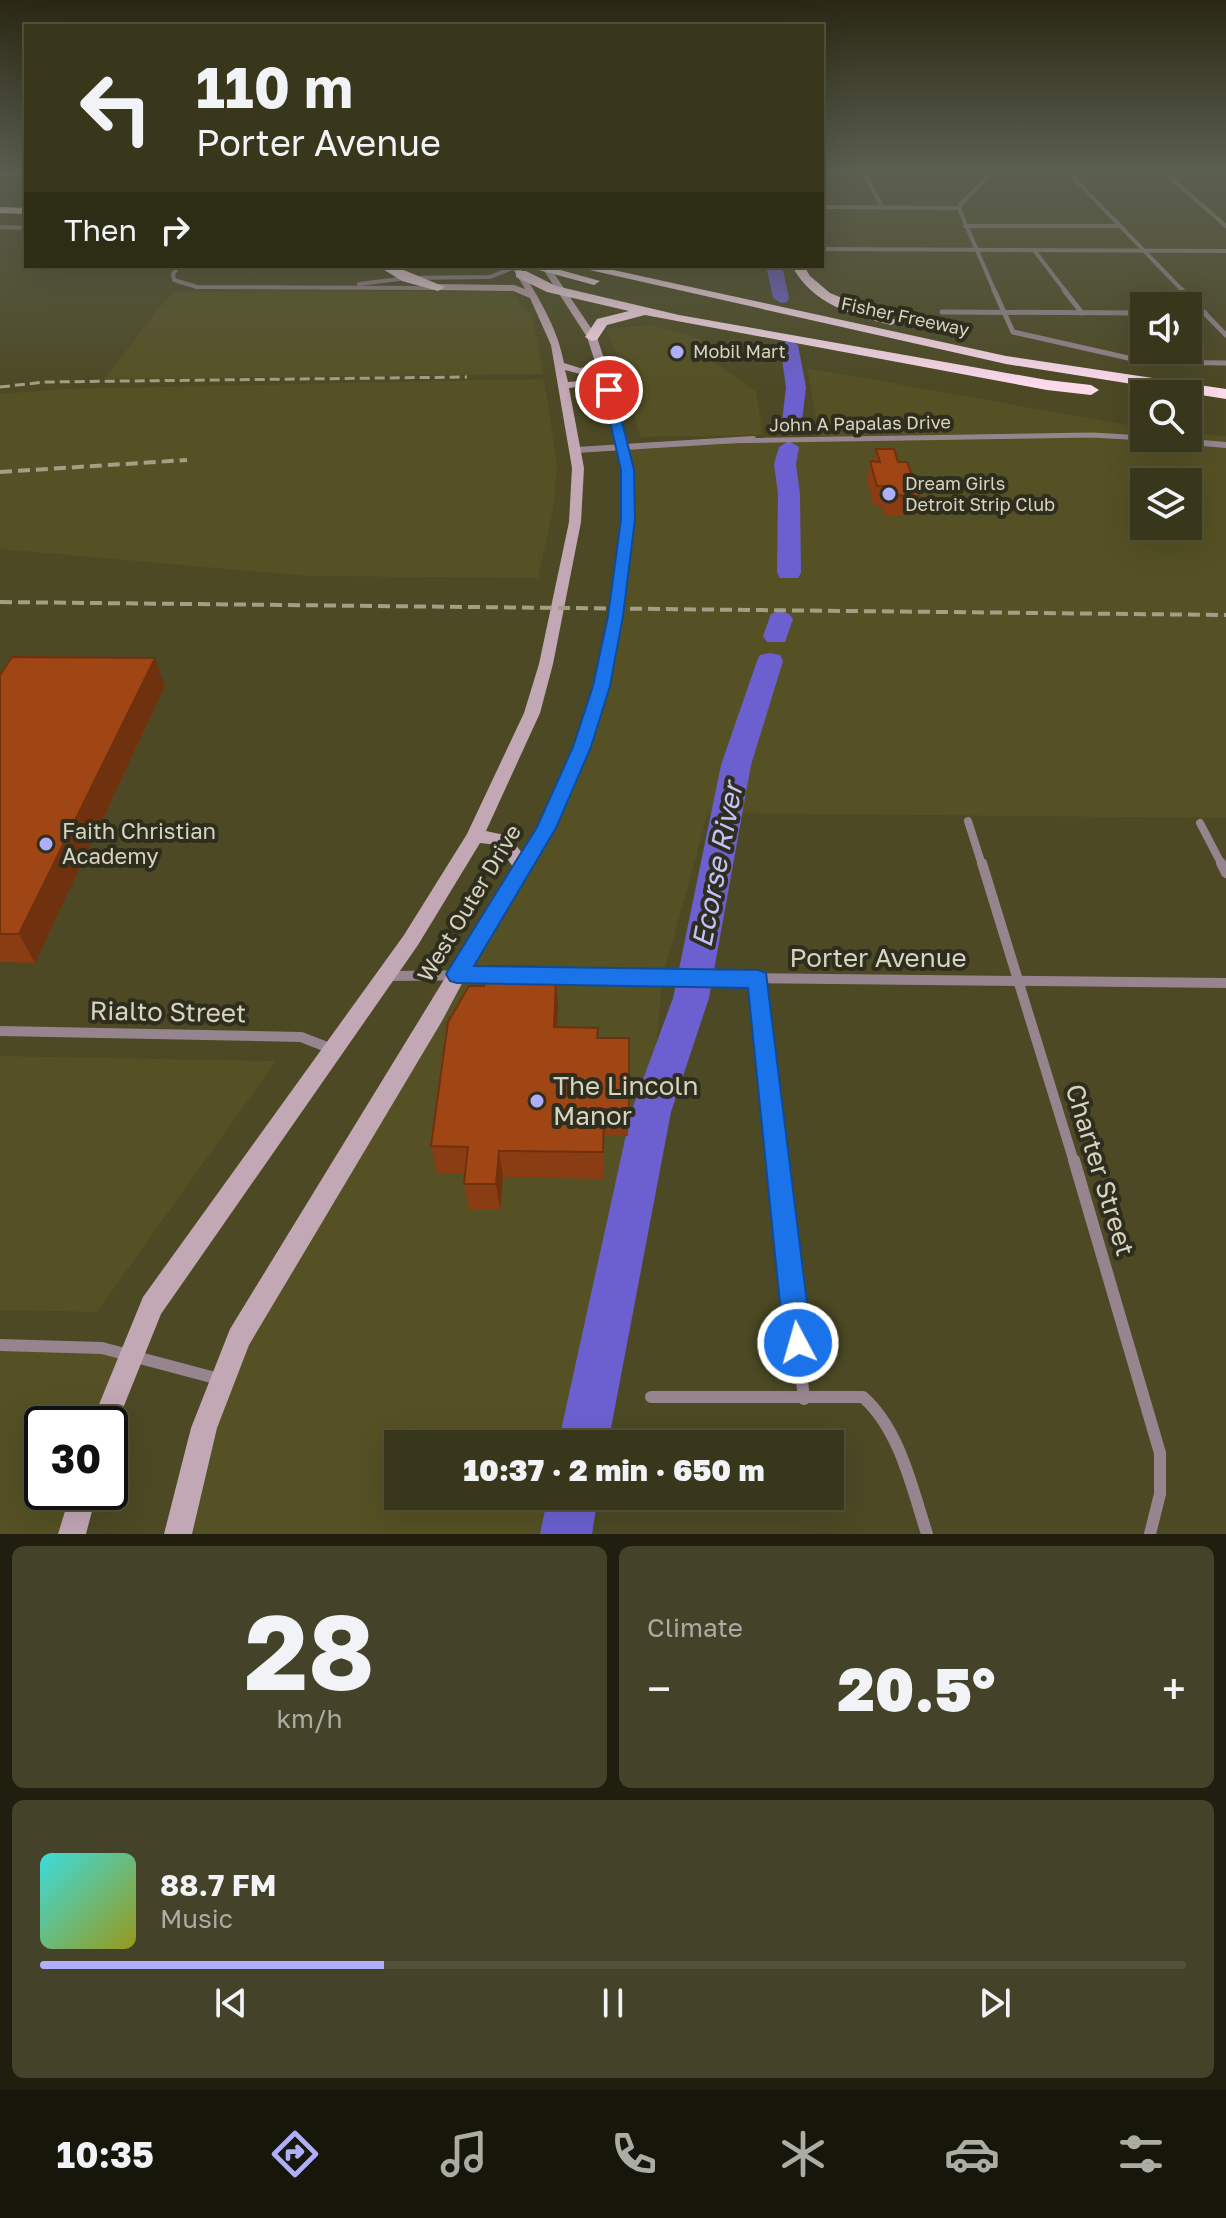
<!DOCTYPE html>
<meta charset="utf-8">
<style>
:root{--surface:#39371b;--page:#444228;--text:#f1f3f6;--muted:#abaca3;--line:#53513a;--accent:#afaefa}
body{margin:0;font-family:"Golos Text",sans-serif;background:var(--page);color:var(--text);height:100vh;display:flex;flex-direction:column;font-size:30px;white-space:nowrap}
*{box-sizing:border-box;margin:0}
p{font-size:26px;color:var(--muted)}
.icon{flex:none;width:44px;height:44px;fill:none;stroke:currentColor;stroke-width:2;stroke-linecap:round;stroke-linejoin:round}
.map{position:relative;height:1534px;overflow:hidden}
.drawer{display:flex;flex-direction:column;gap:12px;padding:12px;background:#1f1e0f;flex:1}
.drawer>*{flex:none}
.top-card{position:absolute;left:24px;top:24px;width:800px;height:244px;border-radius:0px;box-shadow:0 8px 32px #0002,0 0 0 2px var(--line);background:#39371b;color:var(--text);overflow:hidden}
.tools{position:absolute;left:1130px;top:292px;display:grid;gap:16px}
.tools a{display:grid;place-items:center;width:72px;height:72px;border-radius:0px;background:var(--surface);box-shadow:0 8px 32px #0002,0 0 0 2px var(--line);font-size:40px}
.speed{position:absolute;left:24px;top:1406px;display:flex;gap:16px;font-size:40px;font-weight:700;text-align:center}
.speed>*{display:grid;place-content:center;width:104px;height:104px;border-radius:50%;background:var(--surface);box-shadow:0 8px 32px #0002,0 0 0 2px var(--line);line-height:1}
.speed .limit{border:4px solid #111;border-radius:12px;background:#fff;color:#111}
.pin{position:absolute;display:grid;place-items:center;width:68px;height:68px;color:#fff;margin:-34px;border:4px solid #fff;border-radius:50%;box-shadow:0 2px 8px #0007}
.me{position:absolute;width:88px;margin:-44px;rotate:354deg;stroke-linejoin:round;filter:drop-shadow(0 0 6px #0008)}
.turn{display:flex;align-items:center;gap:28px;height:168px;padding:0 40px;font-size:36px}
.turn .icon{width:104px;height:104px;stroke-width:2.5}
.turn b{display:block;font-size:56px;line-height:68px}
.then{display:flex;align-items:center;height:76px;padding:0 40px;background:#0003;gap:16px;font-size:30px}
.big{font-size:60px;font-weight:800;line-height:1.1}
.drawer .tile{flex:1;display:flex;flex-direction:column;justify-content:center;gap:12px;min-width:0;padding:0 28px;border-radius:12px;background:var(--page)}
.drawer .dial{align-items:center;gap:0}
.dial b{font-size:104px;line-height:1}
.song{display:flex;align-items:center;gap:24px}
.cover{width:96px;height:96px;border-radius:12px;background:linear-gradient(135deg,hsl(180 70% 55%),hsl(60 70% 35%))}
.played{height:8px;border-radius:4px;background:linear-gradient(90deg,var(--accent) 30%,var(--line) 30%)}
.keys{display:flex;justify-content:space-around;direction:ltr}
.heat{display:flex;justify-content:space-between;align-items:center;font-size:44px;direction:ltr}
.drawer .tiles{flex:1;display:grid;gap:12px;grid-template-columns:1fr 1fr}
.tile:last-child{grid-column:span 2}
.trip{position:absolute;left:384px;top:1430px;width:460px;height:80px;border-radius:0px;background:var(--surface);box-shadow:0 8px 32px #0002,0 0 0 2px var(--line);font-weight:800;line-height:80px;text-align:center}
.menu{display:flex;height:128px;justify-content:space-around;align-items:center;background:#17160b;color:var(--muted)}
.menu .icon{width:56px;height:56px}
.menu .on{color:var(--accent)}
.menu b{font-size:36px;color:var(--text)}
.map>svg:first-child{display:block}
.built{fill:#555124;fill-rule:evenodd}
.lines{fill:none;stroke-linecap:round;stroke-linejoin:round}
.river{fill:#6c60d0;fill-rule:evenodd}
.minor-far5{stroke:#96858e;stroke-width:4}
.minor-far4{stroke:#96858e;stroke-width:5}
.minor-far3{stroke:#96858e;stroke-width:6}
.minor-far2{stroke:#96858e;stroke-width:8}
.minor-far1{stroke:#96858e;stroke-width:10}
.minor{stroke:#96858e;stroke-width:12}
.secondary{fill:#c2a7b5;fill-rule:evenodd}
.motorway{fill:#fddbed;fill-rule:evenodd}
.rail-far1{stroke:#a29f85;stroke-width:3;stroke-dasharray:10 5;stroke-linecap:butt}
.rail{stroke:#a29f85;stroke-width:4;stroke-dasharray:12 6;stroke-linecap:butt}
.wall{fill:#8a3c12}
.shaded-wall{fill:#70310f}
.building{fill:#a04615;stroke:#70310f;stroke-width:2}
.route{fill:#1a73e8;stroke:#114b97;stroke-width:2}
.poi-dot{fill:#afaefa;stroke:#2f2e1e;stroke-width:3}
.labels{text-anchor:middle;stroke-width:8;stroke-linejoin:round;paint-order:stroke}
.far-street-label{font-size:18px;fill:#d6d4c0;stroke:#2f2e1e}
.far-poi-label{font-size:18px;fill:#d6d4c0;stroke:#2f2e1e;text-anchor:start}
.poi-label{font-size:22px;fill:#d6d4c0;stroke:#2f2e1e;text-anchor:start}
.street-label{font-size:22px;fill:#d6d4c0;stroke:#2f2e1e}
.near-street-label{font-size:26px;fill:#d6d4c0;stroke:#2f2e1e}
.near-poi-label{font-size:26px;fill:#d6d4c0;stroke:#2f2e1e;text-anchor:start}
.near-water-label{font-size:28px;font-style:italic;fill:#c2c2fb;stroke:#2f2e1e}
</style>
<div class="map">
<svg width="1226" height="1534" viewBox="0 0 1226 1534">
<rect width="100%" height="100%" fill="#4c4924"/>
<g class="built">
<polygon points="512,291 523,309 532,313 543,374 104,379 172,292"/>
<polygon points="653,325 725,347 714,362 756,392 763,435 640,437 620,363 606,329"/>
<path d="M807,368l337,60v10h44v-5l38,3v382l-518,-5 -46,166 -11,133 -65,332h-188v52h178l-7,38h-391l43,-154 214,-365 147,-268 46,-228 -6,-74 198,-7zM1144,482h44v44h-44z"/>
<polygon points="544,379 557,464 554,504 538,578 307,576 0,549 0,394 62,389"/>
<polygon points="0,1056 276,1061 97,1312 0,1310"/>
<polygon points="0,1345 131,1355 104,1424 42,1424 42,1492 84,1492 72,1534 0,1534"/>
</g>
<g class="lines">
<g class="river">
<polygon points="766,266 782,266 789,298 787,302 781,303 773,298"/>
<polygon points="789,340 798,345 806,387 801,430 791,436 781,430 786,387 780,345"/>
<polygon points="789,441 799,447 796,464 800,494 801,573 798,578 780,578 777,573 778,494 774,464 779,447"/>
<polygon points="780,611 789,614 793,619 785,642 767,642 763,636 771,614"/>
<polygon points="770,653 780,655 783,661 751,765 709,998 671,1112 608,1444 558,1444 631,1112 673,998 721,765 757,661 760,655"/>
<polygon points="548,1496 598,1496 592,1534 540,1534"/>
</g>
<g class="minor-far5">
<polyline points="864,172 882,207"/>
<polyline points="992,172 960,205 960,211 995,292"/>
<polyline points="1068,172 1184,292"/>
<polyline points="1164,172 1226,226"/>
<polyline points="0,174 26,174"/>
<polyline points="822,207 959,208"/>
<polyline points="965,226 1121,226"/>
<polyline points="0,227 26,228"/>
<polyline points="822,249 1226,251"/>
<polyline points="1034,250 1066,292"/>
<polyline points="179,266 173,274 174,280 197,287 434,288"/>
<polyline points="359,284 407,278 490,277 515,267"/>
</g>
<g class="minor-far4">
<polyline points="994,290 1013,332 1146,362 1226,363"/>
<polyline points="1064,290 1082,313"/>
<polyline points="1182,290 1226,335"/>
<polyline points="942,312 1144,313"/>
<polyline points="1188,313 1205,313"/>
<polyline points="1146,438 1180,441"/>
<polyline points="720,441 1092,435 1144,438"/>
</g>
<g class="minor-far3">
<polyline points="1157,439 1226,445"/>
<polyline points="576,450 753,439"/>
</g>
<g class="minor-far2">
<polyline points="968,821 982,865"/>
<polyline points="1200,823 1222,865"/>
</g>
<g class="minor-far1">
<polyline points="982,863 1074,1162"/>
<polyline points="1221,863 1226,873"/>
<polyline points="387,976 493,975"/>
<polyline points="539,976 1226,983"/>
<polyline points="758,979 778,1162"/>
<polyline points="0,1031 301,1037 332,1049"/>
</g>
<g class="minor">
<polyline points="778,1160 804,1399"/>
<polyline points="1074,1160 1160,1453 1160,1494 1150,1534"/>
<polyline points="0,1345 102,1348 219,1379"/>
<path d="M651,1397h212c37,33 49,91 64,137"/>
</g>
<g class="secondary">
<path d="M511,266h8c19,31 38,60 45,97l16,5 16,-3 -9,-28 -46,-71h8l48,71 17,53 19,80 1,49 -11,97 -14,70 -19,61 -36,81 -73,120 -39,73 -193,324 -32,83 -25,106h-28l27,-106 39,-99 283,-462 -15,-22 -18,-2 -62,102 -257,369 -48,119 -3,1v-10h-19l52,-127 261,-362 63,-101 57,-121 15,-49 30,-142 3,-54 -21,-123 -21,-47 -17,-7 -75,-1 -4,-3 4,-3 76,1 11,4zM565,370l15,4 18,-3 4,13 -13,-4 -21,2zM588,386l16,6c6,25 14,51 17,77 4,32 -1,65 -5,97 -14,101 -39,200 -94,287l-13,-17 -23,-5 54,-118 13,-49 28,-142 3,-54 -15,-80z"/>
<polygon points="71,1492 97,1492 86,1534 58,1534"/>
</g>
<g class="motorway">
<polygon points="0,207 26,208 26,214 0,213"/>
<polygon points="378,266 394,266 445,287 438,291 402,281"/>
<polygon points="524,266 546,266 600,281 594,285"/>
<polygon points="572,266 595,266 1006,356 1226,389 1226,399 1006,364"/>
<path d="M792,266h12l6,10 20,17 68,28 -7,4c-39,-10 -79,-21 -99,-59z"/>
<polygon points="516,271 526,271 556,286 679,315 1047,380 1091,385 1099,390 1091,395 1047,390 645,315 607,325 597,340 592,341 585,337 597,319 629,311 547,292 516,277"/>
</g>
<polyline class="rail-far1" points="0,387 45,382 467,377"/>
<g class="rail">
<polyline points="0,472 187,460"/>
<polyline points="0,602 1226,615"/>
</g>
</g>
<g class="wall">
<polygon points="876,449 919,496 915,515 884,515 881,506 874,506 867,481 870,461 874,461"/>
<polygon points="0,675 165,686 35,963 0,962"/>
<polygon points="549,979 558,1008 557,1027 598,1038 629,1109 628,1136 604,1136 603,1179 503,1177 500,1210 469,1210 464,1184 465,1173 437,1173 431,1146 484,986"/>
</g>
<g class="shaded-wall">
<polygon points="155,658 165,686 35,963 19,934"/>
<polygon points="556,979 558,1008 555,1056 554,1027"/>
<polygon points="499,1151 503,1177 500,1210 496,1184"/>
</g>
<g class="building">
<polygon points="876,449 894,449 898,462 907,462 919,496 888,495 885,486 877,486 870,461 880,462"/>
<polygon points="12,657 155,658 19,934 0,934 0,675"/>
<polygon points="486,966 549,967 548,979 556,979 554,1027 598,1028 597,1038 629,1038 629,1109 604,1109 603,1152 499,1151 496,1184 464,1184 468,1147 431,1146 448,1022 469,986 484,986"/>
</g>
<linearGradient id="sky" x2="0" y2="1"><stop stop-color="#2a2814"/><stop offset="0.44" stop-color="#5b5f50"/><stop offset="1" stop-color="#5b5f50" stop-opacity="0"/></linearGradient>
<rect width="1226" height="387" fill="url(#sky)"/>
<polygon class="route" points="609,387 614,390 634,470 635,519 623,616 610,686 591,747 556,828 474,966 758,970 766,973 812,1343 808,1353 798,1357 788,1353 784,1343 748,988 457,983 450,981 446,974 537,827 573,747 593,686 608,616 621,519 621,470 603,390"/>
<g class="poi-dot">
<circle cx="677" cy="352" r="8"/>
<circle cx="889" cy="494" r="8"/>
<circle cx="46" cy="844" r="8"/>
<circle cx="537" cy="1101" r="8"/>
</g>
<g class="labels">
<g class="far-street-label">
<text transform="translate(905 317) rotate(12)" y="6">Fisher Freeway</text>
<text transform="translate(860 424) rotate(-1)" y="6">John A Papalas Drive</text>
</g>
<g class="far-poi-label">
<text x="693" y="358">Mobil Mart</text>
<text x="905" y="490">Dream Girls<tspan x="905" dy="21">Detroit Strip Club</tspan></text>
</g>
<g class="poi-label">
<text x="62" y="839">Faith Christian<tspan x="62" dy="25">Academy</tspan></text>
</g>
<g class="street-label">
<text transform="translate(469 903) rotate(-59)" y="8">West Outer Drive</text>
</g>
<g class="near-street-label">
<text x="878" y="967">Porter Avenue</text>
<text transform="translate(168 1012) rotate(1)" y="9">Rialto Street</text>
<text transform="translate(1100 1170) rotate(73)" y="9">Charter Street</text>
</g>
<g class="near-poi-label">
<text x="553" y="1095">The Lincoln<tspan x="553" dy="30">Manor</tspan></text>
</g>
<g class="near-water-label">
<text transform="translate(717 865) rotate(-79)" y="10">Ecorse River</text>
</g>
</g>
</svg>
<div class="tools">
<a><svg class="icon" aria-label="sound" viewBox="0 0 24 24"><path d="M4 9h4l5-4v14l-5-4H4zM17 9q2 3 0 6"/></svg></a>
<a><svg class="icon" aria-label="search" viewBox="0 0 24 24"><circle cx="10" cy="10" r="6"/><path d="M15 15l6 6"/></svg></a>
<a><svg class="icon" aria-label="layers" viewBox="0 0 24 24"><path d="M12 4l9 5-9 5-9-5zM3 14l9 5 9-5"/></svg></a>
</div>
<div class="speed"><div class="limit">30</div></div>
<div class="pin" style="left:609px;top:390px;background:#d93025"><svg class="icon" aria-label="arrive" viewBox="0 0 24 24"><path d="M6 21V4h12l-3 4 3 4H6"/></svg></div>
<svg class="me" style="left:798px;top:1343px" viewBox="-20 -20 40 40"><circle r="17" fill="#1a73e8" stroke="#fff" stroke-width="3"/><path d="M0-11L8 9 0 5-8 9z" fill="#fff"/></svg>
<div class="trip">10:37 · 2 min · 650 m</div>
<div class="top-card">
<div class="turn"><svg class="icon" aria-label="left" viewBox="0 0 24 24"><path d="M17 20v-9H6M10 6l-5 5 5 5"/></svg><div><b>110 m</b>Porter Avenue</div></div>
<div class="then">Then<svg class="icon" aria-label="right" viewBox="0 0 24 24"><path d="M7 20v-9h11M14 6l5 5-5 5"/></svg></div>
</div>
</div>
<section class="drawer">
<div class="tiles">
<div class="tile dial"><b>28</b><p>km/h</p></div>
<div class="tile"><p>Climate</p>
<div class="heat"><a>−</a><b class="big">20.5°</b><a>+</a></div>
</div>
<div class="tile">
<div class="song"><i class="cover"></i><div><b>88.7 FM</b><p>Music</p></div></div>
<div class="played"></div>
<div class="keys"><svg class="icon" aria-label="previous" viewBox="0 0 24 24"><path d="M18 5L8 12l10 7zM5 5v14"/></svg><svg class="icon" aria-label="pause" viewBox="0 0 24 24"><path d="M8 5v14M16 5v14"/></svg><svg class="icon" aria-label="next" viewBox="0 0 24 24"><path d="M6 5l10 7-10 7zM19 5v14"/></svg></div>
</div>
</div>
</section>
<nav class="menu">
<b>10:35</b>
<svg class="icon on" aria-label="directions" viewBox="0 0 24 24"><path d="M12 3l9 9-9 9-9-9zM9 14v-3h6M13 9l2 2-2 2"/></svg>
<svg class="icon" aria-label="music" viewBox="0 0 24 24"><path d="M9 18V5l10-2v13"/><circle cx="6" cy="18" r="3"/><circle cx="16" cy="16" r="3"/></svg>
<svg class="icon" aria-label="phone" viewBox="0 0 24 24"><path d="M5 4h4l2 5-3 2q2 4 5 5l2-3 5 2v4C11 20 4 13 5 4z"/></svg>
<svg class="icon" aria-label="climate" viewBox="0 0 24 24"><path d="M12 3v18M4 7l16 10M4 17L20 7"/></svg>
<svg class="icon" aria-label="car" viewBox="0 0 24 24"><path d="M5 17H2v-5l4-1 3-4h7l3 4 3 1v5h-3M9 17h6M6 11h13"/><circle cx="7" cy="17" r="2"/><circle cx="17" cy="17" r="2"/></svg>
<svg class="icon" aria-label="filters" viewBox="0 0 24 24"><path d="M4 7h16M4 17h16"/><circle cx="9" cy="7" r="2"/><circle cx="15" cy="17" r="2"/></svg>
</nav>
